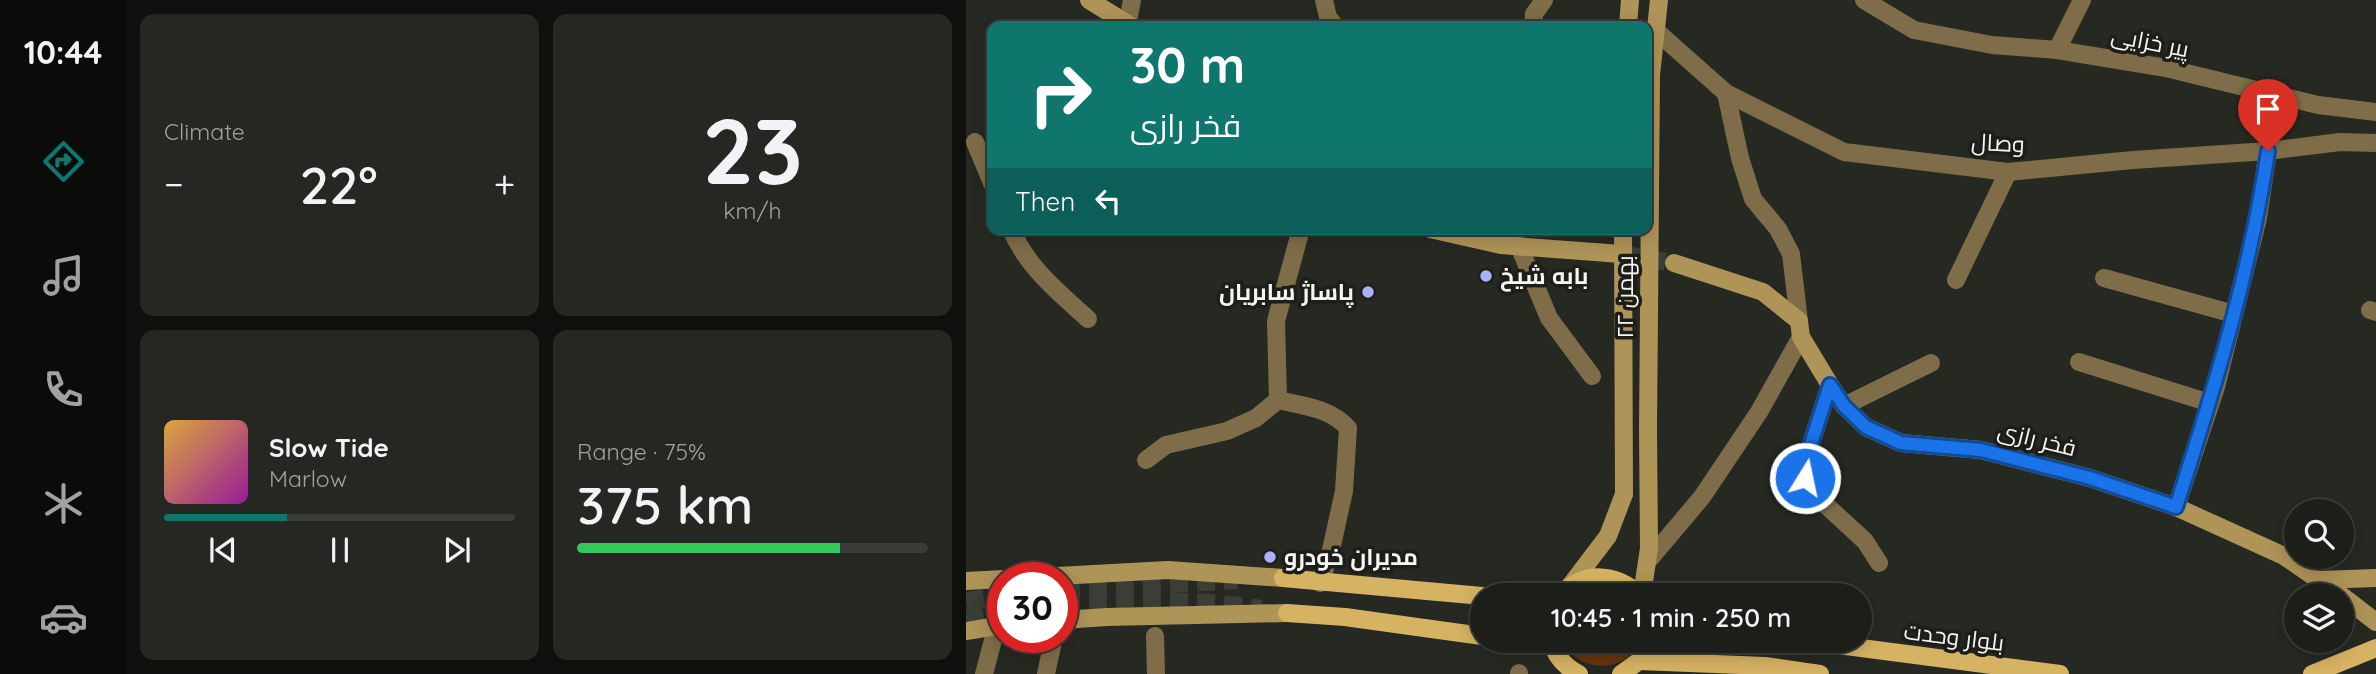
<!DOCTYPE html>
<meta charset="utf-8">
<style>
:root{--surface:#1c1e1a;--page:#252723;--text:#f1f3f6;--muted:#a0a2a2;--line:#3a3c39;--accent:#0f766e}
body{margin:0;font-family:Quicksand,Cairo,sans-serif;background:var(--page);color:var(--text);height:100vh;display:flex;flex-direction:column;font-size:26px;white-space:nowrap}
*{box-sizing:border-box;margin:0}
p{font-size:23px;color:var(--muted)}
.icon{flex:none;width:38px;height:38px;fill:none;stroke:currentColor;stroke-width:2;stroke-linecap:round;stroke-linejoin:round}
.map{position:relative;flex:1;overflow:hidden}
.details{display:flex;flex-direction:column;gap:14px;padding:14px;background:#0f100e;width:840px}
.details>*{flex:none}
.banner{position:absolute;left:21px;top:21px;width:665px;height:214px;border-radius:14px;box-shadow:0 4px 18px #0003,0 0 0 2px var(--line);background:#0f766e;color:#fff;overflow:hidden}
.tools{position:absolute;left:1318px;top:499px;display:grid;gap:14px}
.tools a{display:grid;place-items:center;width:70px;height:70px;border-radius:50%;background:var(--surface);box-shadow:0 4px 18px #0003,0 0 0 2px var(--line);font-size:35px}
.speed{position:absolute;left:21px;top:562px;display:flex;gap:14px;font-size:35px;font-weight:700;text-align:center}
.speed>*{display:grid;place-content:center;width:91px;height:91px;border-radius:50%;background:var(--surface);box-shadow:0 4px 18px #0003,0 0 0 2px var(--line);line-height:1}
.speed .limit{border:10px solid #d22;background:#fff;color:#111}
.pin{position:absolute;display:grid;place-items:center;width:60px;height:60px;color:#fff;margin:-72px -30px;border-radius:50% 50% 50% 0;rotate:-45deg;box-shadow:0 0 7px #0007}
.pin .icon{rotate:45deg}
.me{position:absolute;width:77px;margin:-38px;rotate:10deg;stroke-linejoin:round;filter:drop-shadow(0 0 5px #0008)}
.turn{display:flex;align-items:center;gap:24px;height:147px;padding:0 28px;font-size:32px}
.turn .icon{width:91px;height:91px;stroke-width:2.5}
.turn b{display:block;font-size:49px;line-height:60px}
.then{display:flex;align-items:center;height:66px;padding:0 28px;background:#0003;gap:14px;font-size:26px}
.big{font-size:52px;font-weight:600;line-height:1.1}
.details .widget{flex:1;display:flex;flex-direction:column;justify-content:center;gap:10px;min-width:0;padding:0 24px;border-radius:14px;background:var(--page)}
.details .dial{align-items:center;gap:0}
.dial b{font-size:91px;line-height:1}
.song{display:flex;align-items:center;gap:21px}
.cover{width:84px;height:84px;border-radius:10px;background:linear-gradient(135deg,hsl(40 70% 55%),hsl(300 70% 35%))}
.played{height:7px;border-radius:4px;background:linear-gradient(90deg,var(--accent) 35%,var(--line) 35%)}
.keys{display:flex;justify-content:space-around;direction:ltr}
.heat{display:flex;justify-content:space-between;align-items:center;font-size:38px;direction:ltr}
.charge{height:10px;border-radius:5px;background:linear-gradient(90deg,#34c759 75%,var(--line) 0)}
.details .tiles{flex:1;display:grid;gap:14px;grid-template-columns:repeat(2,1fr)}
.trip{position:absolute;left:504px;top:583px;width:402px;height:70px;border-radius:35px;background:var(--surface);box-shadow:0 4px 18px #0003,0 0 0 2px var(--line);font-weight:600;line-height:70px;text-align:center}
main{display:flex;flex:1;min-height:0}
.menu{display:flex;flex-direction:column;width:126px;justify-content:space-around;align-items:center;background:#0b0c0a;color:var(--muted)}
.menu .icon{width:49px;height:49px}
.menu .current{color:var(--accent)}
.menu b{font-size:32px;color:var(--text)}
.map>svg:first-child{display:block}
.green{fill:#67350e}
.lines{fill:none;stroke-linecap:round;stroke-linejoin:round}
.secondary-tunnel{stroke:#3b3d37;stroke-width:18;stroke-dasharray:18 9;stroke-linecap:butt}
.primary-tunnel{stroke:#3b3d37;stroke-width:18;stroke-dasharray:18 9;stroke-linecap:butt}
.street{stroke:#7e6d48;stroke-width:18}
.secondary{stroke:#af9458;stroke-width:18}
.primary{stroke:#d6b263;stroke-width:18}
.secondary-bridge{stroke:#af9458;stroke-width:18}
.route-casing{stroke:#114b97;stroke-width:18}
.route{stroke:#1a73e8;stroke-width:12}
.poi-dot{fill:#a9b0fc;stroke:#1d1e19;stroke-width:2.5}
.labels{text-anchor:middle;stroke-width:7;stroke-linejoin:round;paint-order:stroke}
.street-label{font-size:23px;fill:#f5f6f2;stroke:#1d1e19}
.poi-label{font-size:23px;font-weight:bold;fill:#f5f6f2;stroke:#1d1e19;text-anchor:start}
</style>
<main>
<nav class="menu">
<b>10:44</b>
<svg class="icon current" aria-label="directions" viewBox="0 0 24 24"><path d="M12 3l9 9-9 9-9-9zM9 14v-3h6M13 9l2 2-2 2"/></svg>
<svg class="icon" aria-label="music" viewBox="0 0 24 24"><path d="M9 18V5l10-2v13"/><circle cx="6" cy="18" r="3"/><circle cx="16" cy="16" r="3"/></svg>
<svg class="icon" aria-label="phone" viewBox="0 0 24 24"><path d="M5 4h4l2 5-3 2q2 4 5 5l2-3 5 2v4C11 20 4 13 5 4z"/></svg>
<svg class="icon" aria-label="climate" viewBox="0 0 24 24"><path d="M12 3v18M4 7l16 10M4 17L20 7"/></svg>
<svg class="icon" aria-label="car" viewBox="0 0 24 24"><path d="M5 17H2v-5l4-1 3-4h7l3 4 3 1v5h-3M9 17h6M6 11h13"/><circle cx="7" cy="17" r="2"/><circle cx="17" cy="17" r="2"/></svg>
</nav>
<section class="details">
<div class="tiles">
<div class="widget"><p>Climate</p>
<div class="heat"><a>−</a><b class="big">22°</b><a>+</a></div>
</div>
<div class="widget dial"><b>23</b><p>km/h</p></div>
<div class="widget">
<div class="song"><i class="cover"></i><div><b>Slow Tide</b><p>Marlow</p></div></div>
<div class="played"></div>
<div class="keys"><svg class="icon" aria-label="previous" viewBox="0 0 24 24"><path d="M18 5L8 12l10 7zM5 5v14"/></svg><svg class="icon" aria-label="pause" viewBox="0 0 24 24"><path d="M8 5v14M16 5v14"/></svg><svg class="icon" aria-label="next" viewBox="0 0 24 24"><path d="M6 5l10 7-10 7zM19 5v14"/></svg></div>
</div>
<div class="widget"><p>Range · 75%</p><b class="big">375 km</b><div class="charge"></div></div>
</div>
</section>
<div class="map">
<svg width="1410" height="674" viewBox="0 0 1410 674">
<rect width="100%" height="100%" fill="#262822"/>
<path class="green" d="M597,641h76c-13,33 -61,33 -76,0z"/>
<g class="lines">
<polyline class="secondary-tunnel" points="655,254 708,263"/>
<g class="primary-tunnel">
<polyline points="96,591 271,580"/>
<polyline points="0,601 37,595"/>
<path d="M96,606c69,-5 131,-8 199,3"/>
<polyline points="0,618 37,612"/>
</g>
<g class="street">
<polyline points="358,0 362,17 369,26"/>
<polyline points="898,0 948,30 1026,45 1091,50 1200,68 1352,105 1410,112"/>
<polyline points="162,22 166,0"/>
<polyline points="567,26 568,14 578,0"/>
<polyline points="689,30 760,93 878,152 1042,172 1167,160 1302,151 1374,142 1410,143"/>
<polyline points="1091,50 1116,0"/>
<polyline points="760,93 774,158 787,199 812,229 825,254 833,321"/>
<polyline points="9,142 26,183"/>
<path d="M45,229c16,38 47,63 77,90"/>
<path d="M335,229l-25,92 2,79c26,6 52,8 70,28l-4,63 -13,59 -11,33"/>
<polyline points="535,245 537,229"/>
<polyline points="553,246 583,318 626,376"/>
<polyline points="1138,278 1268,314"/>
<polyline points="990,280 1042,172"/>
<polyline points="1404,310 1410,312"/>
<polyline points="1113,362 1244,403"/>
<polyline points="864,385 840,459 839,478 850,496 899,541 913,563"/>
<polyline points="878,406 965,363"/>
<polyline points="180,460 200,445 261,431 290,418 312,400"/>
<polyline points="1210,507 1250,387 1292,218 1302,151"/>
<polyline points="682,561 736,497 793,412 835,337"/>
<polyline points="189,636 190,674"/>
<polyline points="18,674 31,625"/>
<polyline points="80,674 88,637"/>
<polyline points="553,674 553,673"/>
</g>
<g class="secondary">
<polyline points="123,0 165,26"/>
<polyline points="662,26 664,0"/>
<polyline points="685,75 693,0"/>
<polyline points="464,229 535,245 655,254"/>
<polyline points="708,263 797,292 833,321 835,337 864,385 878,406 900,427 935,443 1015,450 1124,478 1210,507 1318,556 1374,595"/>
<polyline points="54,578 202,570 317,578"/>
<polyline points="1353,580 1410,578"/>
<polyline points="0,581 37,579"/>
<polyline points="604,586 642,536 658,494"/>
<polyline points="676,595 683,548 682,429"/>
<polyline points="1376,596 1410,622"/>
<polyline points="96,620 141,617 321,613"/>
<polyline points="0,631 37,625"/>
</g>
<g class="primary">
<polyline points="317,578 516,596"/>
<path d="M595,595c23,-25 56,-22 78,0"/>
<polyline points="321,613 379,617 516,636"/>
<polyline points="548,640 586,646"/>
<path d="M585,640c4,16 14,27 28,34"/>
<polyline points="834,640 1094,674"/>
<polyline points="673,661 799,666 854,674"/>
<polyline points="655,674 673,661 684,640"/>
<polyline points="1346,674 1410,648"/>
</g>
<g class="secondary-bridge">
<polyline points="657,229 658,494"/>
<polyline points="682,429 685,75"/>
</g>
</g>
<g class="lines">
<defs>
<path id="route" d="M839,478l1,-19 24,-74 14,21 22,21 35,16 80,7 109,28 86,29c38,-117 74,-234 92,-356"/>
</defs>
<use href="#route" class="route-casing"/>
<use href="#route" class="route"/>
</g>
<g class="poi-dot">
<circle cx="520" cy="276" r="7"/>
<circle cx="402" cy="292" r="7"/>
<circle cx="304" cy="557" r="7"/>
</g>
<g class="labels">
<g class="street-label">
<text transform="translate(1184 42) rotate(11)" y="8">پیر خزایی</text>
<text transform="translate(1032 143) rotate(3)" y="8">وصال</text>
<text transform="translate(659 297) rotate(-90)" y="8">۲۲ بهمن</text>
<text transform="translate(1071 439) rotate(14)" y="8">فخر رازی</text>
<text transform="translate(988 637) rotate(7)" y="8">بلوار وحدت</text>
</g>
<g class="poi-label">
<text x="534" y="284">بابه شیخ</text>
<text x="388" y="300" text-anchor="end">پاساژ سابریان</text>
<text x="318" y="565">مدیران خودرو</text>
</g>
</g>
</svg>
<div class="tools">
<a><svg class="icon" aria-label="search" viewBox="0 0 24 24"><circle cx="10" cy="10" r="6"/><path d="M15 15l6 6"/></svg></a>
<a><svg class="icon" aria-label="layers" viewBox="0 0 24 24"><path d="M12 4l9 5-9 5-9-5zM3 14l9 5 9-5"/></svg></a>
</div>
<div class="speed"><div class="limit">30</div></div>
<div class="pin" style="left:1302px;top:151px;background:#d93025"><svg class="icon" aria-label="arrive" viewBox="0 0 24 24"><path d="M6 21V4h12l-3 4 3 4H6"/></svg></div>
<svg class="me" style="left:839px;top:478px" viewBox="-20 -20 40 40"><circle r="17" fill="#1a73e8" stroke="#fff" stroke-width="3"/><path d="M0-11L8 9 0 5-8 9z" fill="#fff"/></svg>
<div class="trip">10:45 · 1 min · 250 m</div>
<div class="banner">
<div class="turn"><svg class="icon" aria-label="right" viewBox="0 0 24 24"><path d="M7 20v-9h11M14 6l5 5-5 5"/></svg><div><b>30 m</b>فخر رازی</div></div>
<div class="then">Then<svg class="icon" aria-label="left" viewBox="0 0 24 24"><path d="M17 20v-9H6M10 6l-5 5 5 5"/></svg></div>
</div>
</div>
</main>
